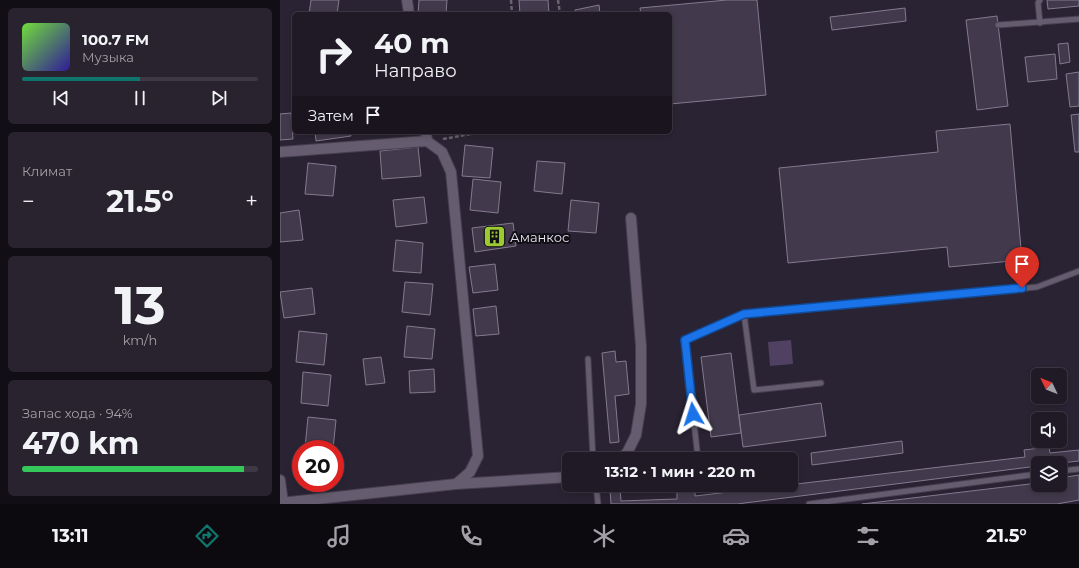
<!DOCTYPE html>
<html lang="ru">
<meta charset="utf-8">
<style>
:root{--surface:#201a26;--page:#28232e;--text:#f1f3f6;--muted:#a2a1a7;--line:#3d3843;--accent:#0f766e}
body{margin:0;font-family:Montserrat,sans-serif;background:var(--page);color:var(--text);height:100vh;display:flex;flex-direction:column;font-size:15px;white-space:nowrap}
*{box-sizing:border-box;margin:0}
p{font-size:13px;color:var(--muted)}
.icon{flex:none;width:22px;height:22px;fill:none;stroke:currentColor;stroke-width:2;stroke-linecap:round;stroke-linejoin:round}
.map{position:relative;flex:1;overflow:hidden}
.side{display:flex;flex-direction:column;gap:8px;padding:8px;background:#120e15;width:280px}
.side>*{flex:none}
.top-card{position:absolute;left:12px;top:12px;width:380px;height:122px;border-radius:6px;box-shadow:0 2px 6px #0003,0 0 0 1px var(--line);background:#201a26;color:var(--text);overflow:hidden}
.needle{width:26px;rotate:313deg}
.fabs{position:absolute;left:751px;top:368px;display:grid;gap:8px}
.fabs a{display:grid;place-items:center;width:36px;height:36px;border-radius:6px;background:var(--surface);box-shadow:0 2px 6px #0003,0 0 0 1px var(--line);font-size:20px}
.speed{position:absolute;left:12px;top:440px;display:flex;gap:8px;font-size:20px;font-weight:700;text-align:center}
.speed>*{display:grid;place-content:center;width:52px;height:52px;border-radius:50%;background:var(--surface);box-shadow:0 2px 6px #0003,0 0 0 1px var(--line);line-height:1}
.speed .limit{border:6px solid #d22;background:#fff;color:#111}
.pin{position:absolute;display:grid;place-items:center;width:34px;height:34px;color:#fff;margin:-41px -17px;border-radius:50% 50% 50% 0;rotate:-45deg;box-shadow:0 0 4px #0007}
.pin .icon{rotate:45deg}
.me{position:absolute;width:44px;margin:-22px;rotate:354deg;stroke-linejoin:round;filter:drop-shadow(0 0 3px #0008)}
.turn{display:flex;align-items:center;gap:14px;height:84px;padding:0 16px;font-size:18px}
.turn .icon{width:52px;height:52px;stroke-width:2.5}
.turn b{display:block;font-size:28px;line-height:34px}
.then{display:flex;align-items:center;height:38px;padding:0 16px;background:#0003;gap:8px;font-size:15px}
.big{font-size:30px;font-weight:700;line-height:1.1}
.side .card{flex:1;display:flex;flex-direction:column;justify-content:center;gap:6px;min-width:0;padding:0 14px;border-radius:6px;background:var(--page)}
.side .dial{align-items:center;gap:0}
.dial b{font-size:52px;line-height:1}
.song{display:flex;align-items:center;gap:12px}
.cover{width:48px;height:48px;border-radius:6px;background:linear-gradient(135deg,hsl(100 70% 55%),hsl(250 70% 35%))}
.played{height:4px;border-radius:2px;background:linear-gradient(90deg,var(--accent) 50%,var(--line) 50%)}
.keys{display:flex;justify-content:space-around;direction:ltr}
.heat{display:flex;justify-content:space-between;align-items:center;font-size:22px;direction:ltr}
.charge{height:6px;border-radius:3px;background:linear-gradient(90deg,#34c759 94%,var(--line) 0)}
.trip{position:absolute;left:282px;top:452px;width:236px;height:40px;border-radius:6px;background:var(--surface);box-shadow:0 2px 6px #0003,0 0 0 1px var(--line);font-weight:700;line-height:40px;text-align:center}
.menu{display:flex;height:64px;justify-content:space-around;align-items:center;background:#0d0a0f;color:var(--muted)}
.menu .icon{width:28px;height:28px}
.menu .on{color:var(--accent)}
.menu b{font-size:18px;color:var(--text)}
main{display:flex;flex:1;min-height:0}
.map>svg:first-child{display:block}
.green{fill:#504061}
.building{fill:#423a4c;stroke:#837a8e}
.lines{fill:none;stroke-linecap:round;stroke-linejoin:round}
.lane-casing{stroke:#453e4e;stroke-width:7}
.street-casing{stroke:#453e4e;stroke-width:12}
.path{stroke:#696371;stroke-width:2.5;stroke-dasharray:4 2;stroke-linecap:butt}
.lane{stroke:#655d6f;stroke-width:5}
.street{stroke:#655d6f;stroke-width:10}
.route-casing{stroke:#114b97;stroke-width:10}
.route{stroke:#1a73e8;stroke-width:7}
.labels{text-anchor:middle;stroke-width:4;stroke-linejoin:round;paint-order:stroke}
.poi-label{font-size:13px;fill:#eae6f1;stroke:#110e15;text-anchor:start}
</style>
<main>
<section class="side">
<div class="card">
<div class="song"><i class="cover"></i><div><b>100.7 FM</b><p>Музыка</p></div></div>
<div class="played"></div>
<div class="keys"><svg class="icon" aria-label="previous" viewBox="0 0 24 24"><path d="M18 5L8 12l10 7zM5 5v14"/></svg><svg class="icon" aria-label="pause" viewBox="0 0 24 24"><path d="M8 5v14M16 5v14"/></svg><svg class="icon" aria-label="next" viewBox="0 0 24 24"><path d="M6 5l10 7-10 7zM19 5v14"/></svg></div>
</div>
<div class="card"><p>Климат</p>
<div class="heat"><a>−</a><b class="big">21.5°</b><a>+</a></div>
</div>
<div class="card dial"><b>13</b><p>km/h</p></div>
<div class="card"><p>Запас хода · 94%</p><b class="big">470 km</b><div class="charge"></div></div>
</section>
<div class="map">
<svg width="799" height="504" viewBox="0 0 799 504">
<rect width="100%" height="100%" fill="#2a2333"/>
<polygon class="green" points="511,340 513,364 490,366 488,342"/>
<g class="building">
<polygon points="31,0 59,0 57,14 29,14"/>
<polygon points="139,0 167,0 166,14 138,14"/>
<polygon points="239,0 268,0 269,14 240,14"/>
<polygon points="447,0 477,0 486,95 390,104 390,14 361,14 360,8"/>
<polygon points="767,0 799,0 799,6 768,9"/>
<polygon points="319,5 320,14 296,14 295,10"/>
<polygon points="625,8 626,21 552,30 550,17"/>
<polygon points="717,16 728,106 697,110 686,20"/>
<polygon points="788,43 790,62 780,64 778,44"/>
<polygon points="775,54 777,79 748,82 745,57"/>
<polygon points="799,72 799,106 790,107 786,74"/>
<polygon points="11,113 13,139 0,140 0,114"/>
<polygon points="799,114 799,152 795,152 791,115"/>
<polygon points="730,124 742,260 669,267 667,247 508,263 499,168 658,152 656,131"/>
<polygon points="35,132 70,132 71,136 36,141"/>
<polygon points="185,145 213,148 210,178 182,176"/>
<polygon points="138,147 141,176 102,179 100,151"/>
<polygon points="257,161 285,163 282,194 254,191"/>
<polygon points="28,163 56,166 53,196 25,194"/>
<polygon points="193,179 221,182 218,213 190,210"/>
<polygon points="144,197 147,223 116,227 113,200"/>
<polygon points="291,200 319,203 316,233 288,231"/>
<polygon points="19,210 23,240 0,242 0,213"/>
<polygon points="233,223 236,246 195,252 192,228"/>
<polygon points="116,240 143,243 141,273 113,271"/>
<polygon points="215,264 218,290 193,293 189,267"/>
<polygon points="125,282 153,284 150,315 122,312"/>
<polygon points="32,288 35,314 4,318 0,292"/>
<polygon points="216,306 219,334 196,336 193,309"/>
<polygon points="127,326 155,329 152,359 124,357"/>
<polygon points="19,331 47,334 44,365 16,362"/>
<polygon points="335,351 336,362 346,361 349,394 335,396 339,442 330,443 322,353"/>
<polygon points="451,353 461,433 431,437 421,357"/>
<polygon points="101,357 105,383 86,385 83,359"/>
<polygon points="154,369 155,392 130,393 129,371"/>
<polygon points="23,372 51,375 48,406 21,403"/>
<polygon points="541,403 546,436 463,447 459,415"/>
<polygon points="28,417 56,420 53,449 25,448"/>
<polygon points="622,441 623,453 532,465 531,453"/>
<polygon points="769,447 770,453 799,450 799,461 780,463 758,463 758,466 457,504 331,504 330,489 340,489 341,501 397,499 397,486 415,485 415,496 745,457 744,450"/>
<polygon points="55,451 59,452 56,482 55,482"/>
<polygon points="799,475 799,500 777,504 582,504 758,483 758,485 780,485 780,478"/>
</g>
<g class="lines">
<defs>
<g id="lane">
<polyline points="760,0 758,3 760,23"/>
<polyline points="718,25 799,19"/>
<polyline points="464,314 474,390 541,383"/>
<polyline points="308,359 313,459"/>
<polyline points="418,459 405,340 464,314 757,287 799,271"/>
<polyline points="780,471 799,469"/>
<polyline points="316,485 318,504"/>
<polyline points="529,504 758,474"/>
</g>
<g id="street">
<polyline points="127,0 129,14"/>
<polyline points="146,132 147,141 162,152 171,172 198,456 190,472 176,484"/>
<polyline points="0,152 147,141"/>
<polyline points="339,459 347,453 356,435 361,404 361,346 351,218"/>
<polyline points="0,480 3,503"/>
<polyline points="0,503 176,484 289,477"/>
</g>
</defs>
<use href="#lane" class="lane-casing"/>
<use href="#street" class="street-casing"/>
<g class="path">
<polyline points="231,0 232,14"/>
<polyline points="278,0 280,14"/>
<polyline points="163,139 202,132"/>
</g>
<use href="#lane" class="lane"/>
<use href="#street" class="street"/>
</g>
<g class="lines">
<defs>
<polyline id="route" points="413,414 405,340 464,314 742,288"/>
</defs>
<use href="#route" class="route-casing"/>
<use href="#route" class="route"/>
</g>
<defs>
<symbol id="building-square" viewBox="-11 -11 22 22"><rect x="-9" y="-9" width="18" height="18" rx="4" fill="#9cca31" stroke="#110e15"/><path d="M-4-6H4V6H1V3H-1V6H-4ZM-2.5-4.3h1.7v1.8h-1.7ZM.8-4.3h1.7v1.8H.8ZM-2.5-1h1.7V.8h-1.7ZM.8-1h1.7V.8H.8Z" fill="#111"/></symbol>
</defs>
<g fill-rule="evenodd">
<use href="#building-square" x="202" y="224" width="25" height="25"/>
</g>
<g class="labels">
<g class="poi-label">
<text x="230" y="242">Аманкос</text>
</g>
</g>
</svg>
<div class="fabs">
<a><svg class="needle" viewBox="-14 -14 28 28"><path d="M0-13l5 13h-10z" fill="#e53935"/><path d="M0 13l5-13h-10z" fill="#a2a1a7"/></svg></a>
<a><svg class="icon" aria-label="sound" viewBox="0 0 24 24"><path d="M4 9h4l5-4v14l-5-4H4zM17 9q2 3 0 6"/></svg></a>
<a><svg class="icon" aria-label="layers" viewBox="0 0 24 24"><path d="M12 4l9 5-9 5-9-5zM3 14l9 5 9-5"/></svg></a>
</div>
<div class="speed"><div class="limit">20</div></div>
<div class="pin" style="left:742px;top:288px;background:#d93025"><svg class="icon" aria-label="arrive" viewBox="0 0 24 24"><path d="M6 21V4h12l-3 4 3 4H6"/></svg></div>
<svg class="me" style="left:413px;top:414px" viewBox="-20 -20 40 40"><path d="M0-17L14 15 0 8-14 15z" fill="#1a73e8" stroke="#fff" stroke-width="4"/></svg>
<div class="trip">13:12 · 1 мин · 220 m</div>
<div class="top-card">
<div class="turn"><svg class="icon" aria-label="right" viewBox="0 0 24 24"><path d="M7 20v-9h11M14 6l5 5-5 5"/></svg><div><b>40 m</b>Направо</div></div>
<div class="then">Затем<svg class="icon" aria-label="arrive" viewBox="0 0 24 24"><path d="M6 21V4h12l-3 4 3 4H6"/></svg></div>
</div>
</div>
</main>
<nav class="menu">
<b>13:11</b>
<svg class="icon on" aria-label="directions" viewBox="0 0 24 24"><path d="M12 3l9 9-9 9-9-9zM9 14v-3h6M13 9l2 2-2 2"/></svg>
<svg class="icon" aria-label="music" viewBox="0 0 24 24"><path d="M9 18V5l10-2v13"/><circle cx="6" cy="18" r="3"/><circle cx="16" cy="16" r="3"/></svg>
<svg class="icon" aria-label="phone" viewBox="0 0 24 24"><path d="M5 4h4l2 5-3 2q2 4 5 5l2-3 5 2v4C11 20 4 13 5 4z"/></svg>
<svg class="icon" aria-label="climate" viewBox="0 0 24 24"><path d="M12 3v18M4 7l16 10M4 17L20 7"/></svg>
<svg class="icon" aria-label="car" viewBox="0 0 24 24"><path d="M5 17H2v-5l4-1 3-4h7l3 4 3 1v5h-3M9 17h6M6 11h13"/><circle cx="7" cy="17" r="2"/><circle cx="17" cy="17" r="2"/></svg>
<svg class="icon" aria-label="filters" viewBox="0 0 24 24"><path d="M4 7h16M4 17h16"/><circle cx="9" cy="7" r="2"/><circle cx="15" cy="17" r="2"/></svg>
<b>21.5°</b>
</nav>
